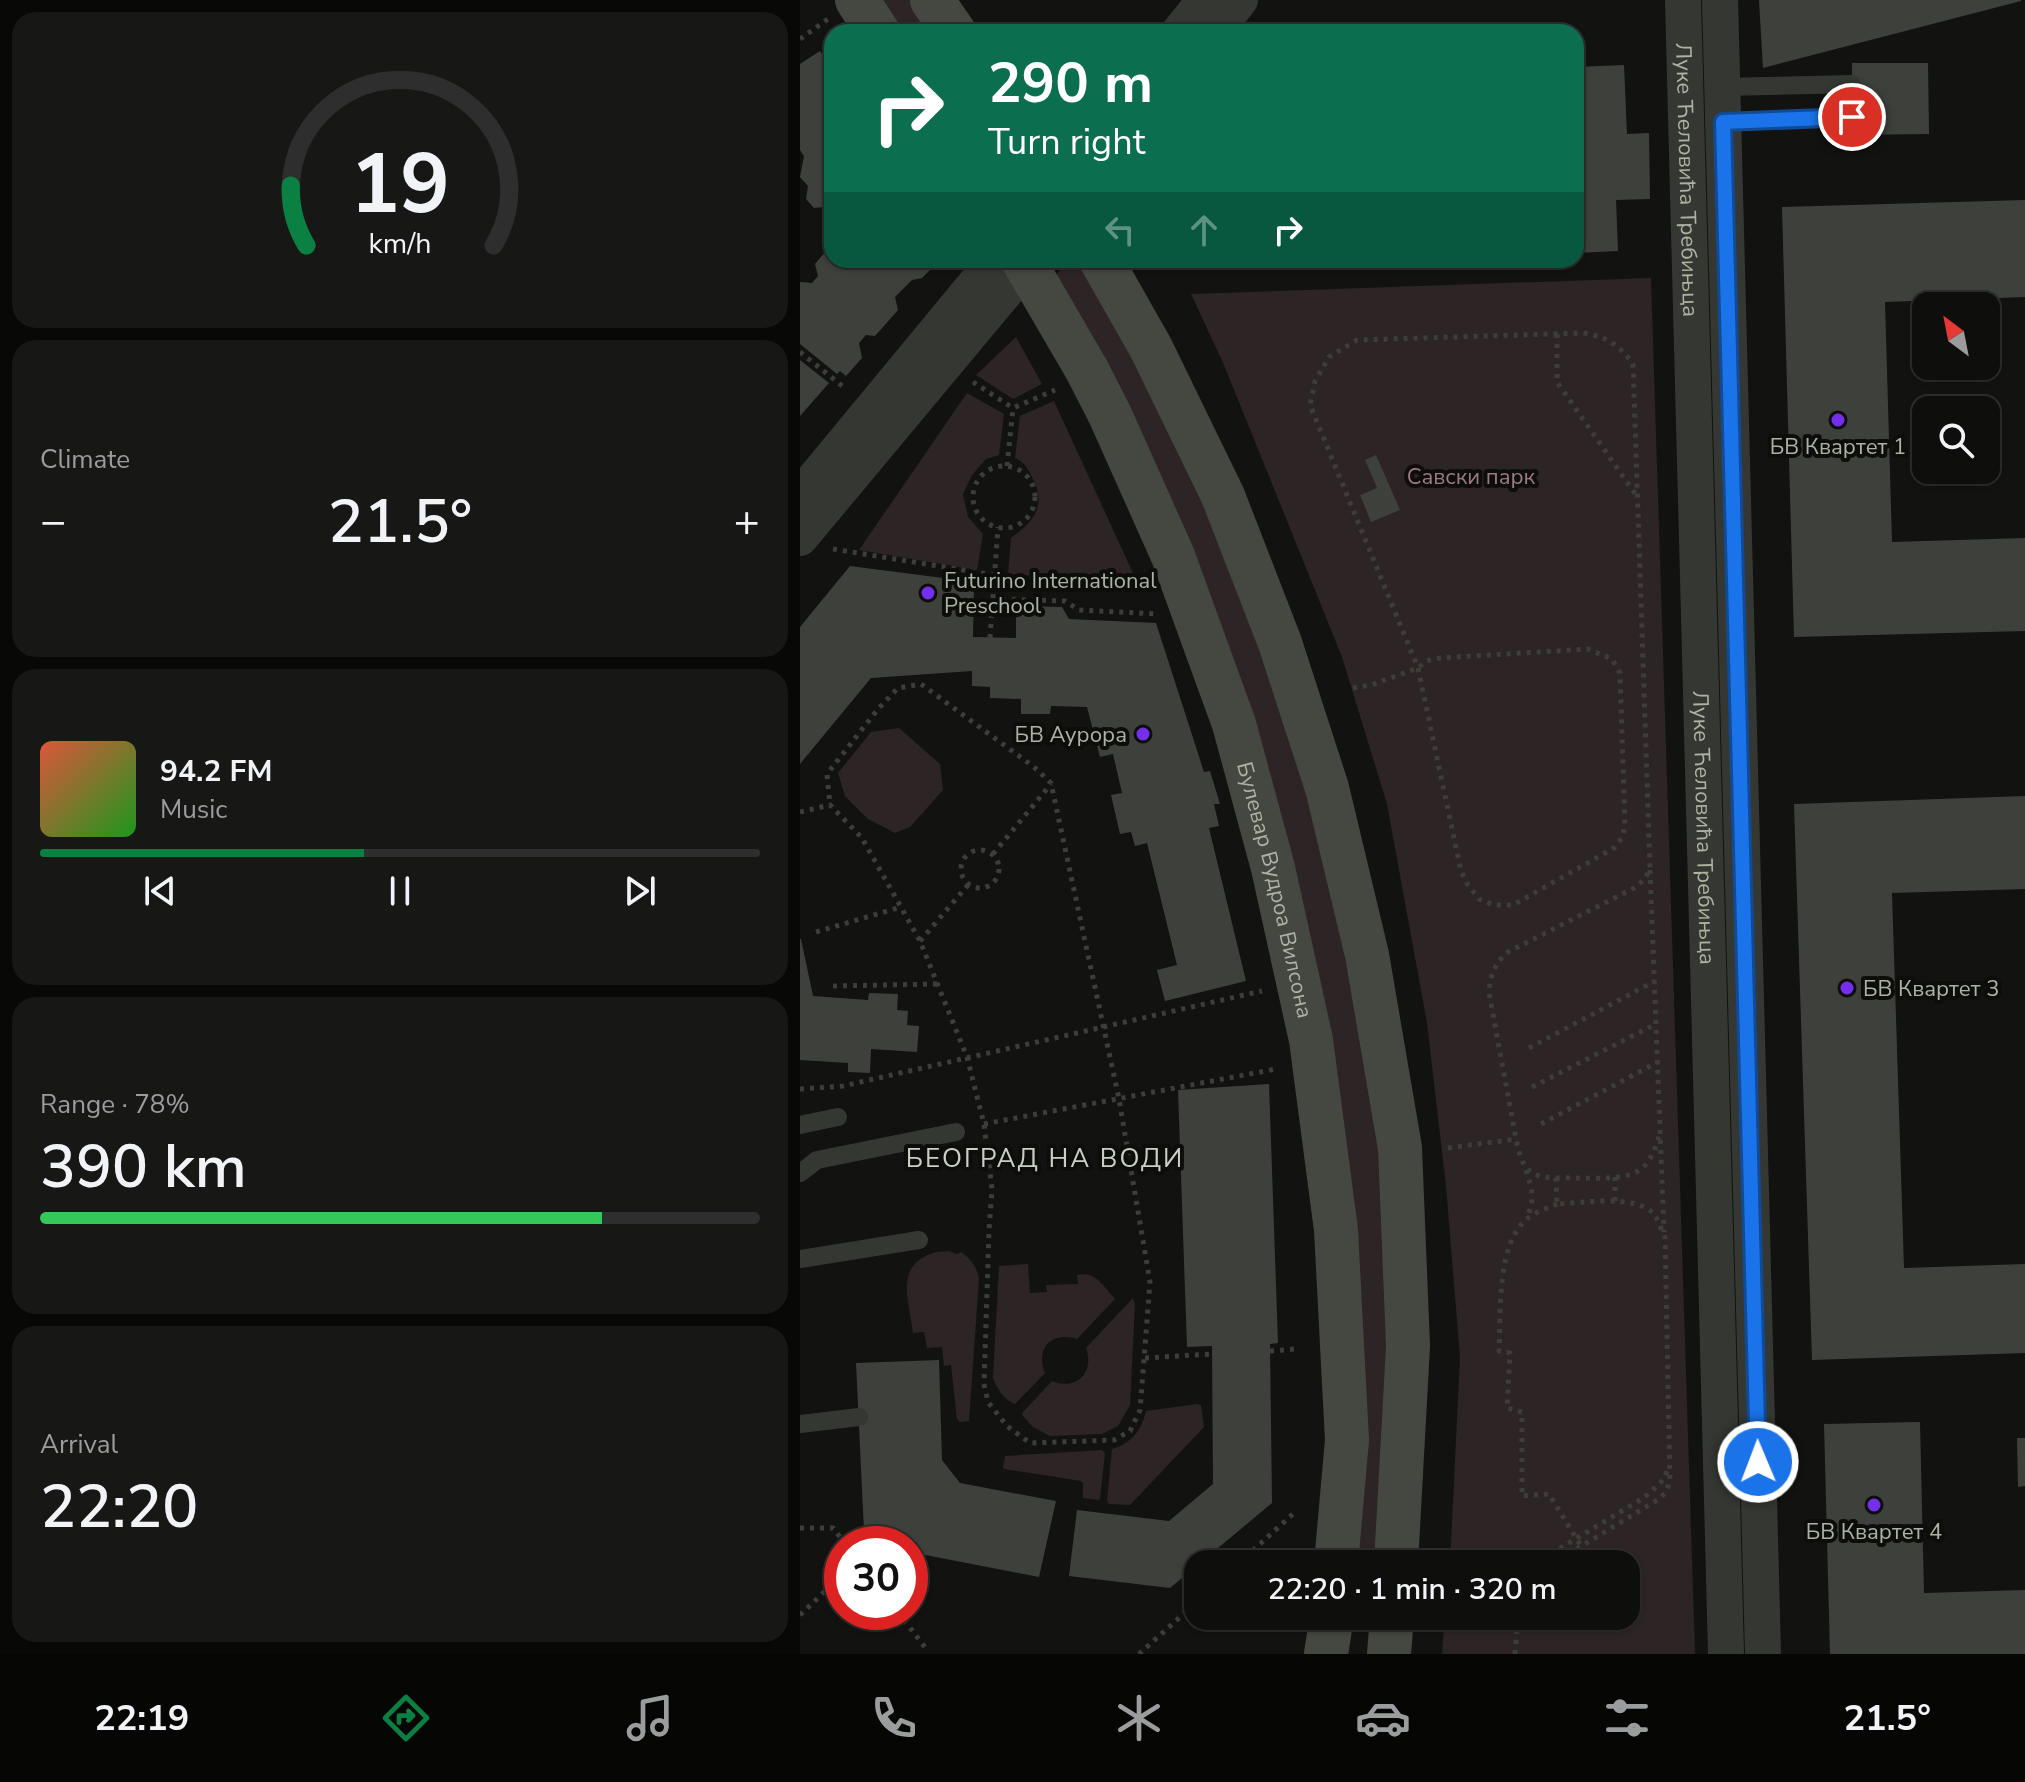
<!DOCTYPE html>
<meta charset="utf-8">
<style>
:root{--surface:#0e0e0d;--page:#171716;--text:#f1f3f6;--muted:#9b9c9d;--line:#2e2e2e;--accent:#0b8043}
body{margin:0;font-family:"Nunito Sans",sans-serif;background:var(--page);color:var(--text);height:100vh;display:flex;flex-direction:column;font-size:30px;white-space:nowrap}
*{box-sizing:border-box;margin:0}
p{font-size:26px;color:var(--muted)}
.icon{flex:none;width:44px;height:44px;fill:none;stroke:currentColor;stroke-width:2;stroke-linecap:round;stroke-linejoin:round}
.map{position:relative;flex:1;overflow:hidden}
.details{display:flex;flex-direction:column;gap:12px;padding:12px;background:#080807;width:800px}
.details>*{flex:none}
.banner{position:absolute;left:24px;top:24px;width:760px;height:244px;border-radius:24px;box-shadow:0 2px 6px #0004,0 0 0 2px var(--line);background:#0b6e4f;color:#fff;overflow:hidden}
.needle{width:52px;rotate:328deg}
.controls{position:absolute;left:1112px;top:292px;display:grid;gap:16px}
.controls a{display:grid;place-items:center;width:88px;height:88px;border-radius:16px;background:var(--surface);box-shadow:0 2px 6px #0004,0 0 0 2px var(--line);font-size:40px}
.speed{position:absolute;left:24px;top:1526px;display:flex;gap:16px;font-size:40px;font-weight:700;text-align:center}
.speed>*{display:grid;place-content:center;width:104px;height:104px;border-radius:50%;background:var(--surface);box-shadow:0 2px 6px #0004,0 0 0 2px var(--line);line-height:1}
.speed .limit{border:12px solid #d22;background:#fff;color:#111}
.pin{position:absolute;display:grid;place-items:center;width:68px;height:68px;color:#fff;margin:-34px;border:4px solid #fff;border-radius:50%;box-shadow:0 2px 8px #0007}
.me{position:absolute;width:88px;margin:-44px;rotate:359deg;stroke-linejoin:round;filter:drop-shadow(0 0 6px #0008)}
.turn{display:flex;align-items:center;gap:28px;height:168px;padding:0 32px;font-size:36px}
.turn .icon{width:104px;height:104px;stroke-width:2.5}
.turn b{display:block;font-size:56px;line-height:68px}
.lanes{display:flex;align-items:center;height:76px;padding:0 32px;background:#0003;justify-content:center;gap:40px;direction:ltr}
.lanes .off{opacity:.35}
.big{font-size:60px;font-weight:600;line-height:1.1}
.details .card{flex:1;display:flex;flex-direction:column;justify-content:center;gap:12px;min-width:0;padding:0 28px;border-radius:24px;background:var(--page)}
.details .dial{align-items:center;gap:0}
.dial svg{height:208px;overflow:visible;fill:none;stroke:var(--line);stroke-width:7;stroke-linecap:round;text-anchor:middle}
.dial text{fill:var(--text);stroke:none}
.song{display:flex;align-items:center;gap:24px}
.cover{width:96px;height:96px;border-radius:12px;background:linear-gradient(135deg,hsl(10 70% 55%),hsl(120 70% 35%))}
.played{height:8px;border-radius:4px;background:linear-gradient(90deg,var(--accent) 45%,var(--line) 45%)}
.keys{display:flex;justify-content:space-around;direction:ltr}
.heat{display:flex;justify-content:space-between;align-items:center;font-size:44px;direction:ltr}
.charge{height:12px;border-radius:6px;background:linear-gradient(90deg,#34c759 78%,var(--line) 0)}
.trip{position:absolute;left:384px;top:1550px;width:456px;height:80px;border-radius:24px;background:var(--surface);box-shadow:0 2px 6px #0004,0 0 0 2px var(--line);font-weight:600;line-height:80px;text-align:center}
.dock{display:flex;height:128px;justify-content:space-around;align-items:center;background:#060605;color:var(--muted)}
.dock .icon{width:56px;height:56px}
.dock .active{color:var(--accent)}
.dock b{font-size:36px;color:var(--text)}
main{display:flex;flex:1;min-height:0}
.map>svg:first-child{display:block}
.green{fill:#2c2425}
.building{fill:#3d403b}
.lines{fill:none;stroke-linecap:round;stroke-linejoin:round}
.path{stroke:#3c3f38;stroke-width:5;stroke-dasharray:4 6;stroke-linecap:butt}
.service{stroke:#353832;stroke-width:18}
.minor{stroke:#353832;stroke-width:36}
.secondary{stroke:#444840;stroke-width:44}
.route-casing{stroke:#114b97;stroke-width:20}
.route{stroke:#1a73e8;stroke-width:14}
.poi-dot{fill:#742fed;stroke:#0d0e0c;stroke-width:3}
.labels{text-anchor:middle;stroke-width:8;stroke-linejoin:round;paint-order:stroke}
.street-label{font-size:22px;fill:#adb3a3;stroke:#0d0e0c}
.poi-label{font-size:22px;fill:#adb3a3;stroke:#0d0e0c}
.park-label{font-size:22px;fill:#9e7a82;stroke:#0d0e0c}
.quarter-label{font-size:26px;letter-spacing:2px;fill:#cacfc4;stroke:#0d0e0c}
</style>
<main>
<section class="details">
<div class="card dial"><svg viewBox="0 0 100 80">
<path d="M14 69A42 42 0 1 1 86 69"/>
<path d="M14 69A42 42 0 0 1 8 46" stroke="#0b8043"/>
<text x="50" y="56" font-size="32" font-weight="700">19</text>
<text x="50" y="72" font-size="11">km/h</text>
</svg></div>
<div class="card"><p>Climate</p>
<div class="heat"><a>−</a><b class="big">21.5°</b><a>+</a></div>
</div>
<div class="card">
<div class="song"><i class="cover"></i><div><b>94.2 FM</b><p>Music</p></div></div>
<div class="played"></div>
<div class="keys"><svg class="icon" aria-label="previous" viewBox="0 0 24 24"><path d="M18 5L8 12l10 7zM5 5v14"/></svg><svg class="icon" aria-label="pause" viewBox="0 0 24 24"><path d="M8 5v14M16 5v14"/></svg><svg class="icon" aria-label="next" viewBox="0 0 24 24"><path d="M6 5l10 7-10 7zM19 5v14"/></svg></div>
</div>
<div class="card"><p>Range · 78%</p><b class="big">390 km</b><div class="charge"></div></div>
<div class="card"><p>Arrival</p><b class="big">22:20</b></div>
</section>
<div class="map">
<svg width="1225" height="1654" viewBox="0 0 1225 1654">
<rect width="100%" height="100%" fill="#121311"/>
<g class="green">
<polygon points="57,0 132,0 154,32 78,32"/>
<polygon points="268,260 301,260 480,643 600,1148 596,1564 536,1564 536,1230 434,724 242,293"/>
<polygon points="851,278 895,1654 642,1654 645,1616 826,1616 826,1564 650,1564 660,1357 646,1186 627,1023 587,804 542,657 424,365 391,294"/>
<polygon points="216,337 242,384 213,399 176,375"/>
<polygon points="167,393 204,414 199,455 186,459 172,475 163,494 168,517 183,534 177,570 59,550"/>
<path d="M254,401l84,183 -130,-10 3,-36c24,-18 36,-32 21,-61 -5,-10 -7,-14 -17,-19l5,-42z"/>
<polygon points="99,728 140,764 143,790 110,827 95,833 68,819 45,796 38,773 71,732"/>
<path d="M136,1252l13,-1 8,3 4,-2c10,7 15,14 18,26l-10,143 -9,1 -3,-3 -6,-54 -7,1 -2,-19 -15,1 -3,-16 -11,1c-4,-34 -20,-68 23,-81z"/>
<path d="M228,1264l2,29 17,-1 -1,-7 32,-1 -1,-9c19,-4 27,12 38,24l-38,40c-25,-8 -42,9 -32,34l-30,31c-10,-3 -19,-16 -22,-26l6,-112z"/>
<path d="M333,1298l2,6 -5,101 -12,21 -16,8 -52,2 -17,-9 -11,-12 1,-3 29,-31c24,10 43,-8 34,-33z"/>
<path d="M397,1404l4,1 3,22 -74,78 -21,-1 -2,-3 5,-52c20,-6 29,-18 34,-38z"/>
<polygon points="302,1450 305,1453 300,1499 298,1500 283,1498 283,1483 281,1481 204,1469 203,1467 205,1456"/>
</g>
<g class="building">
<polygon points="959,0 1221,0 1221,1 963,68"/>
<polygon points="20,51 32,69 32,233 24,224 32,217 24,207 14,208 6,199 8,186 0,177 4,156 0,150 0,64"/>
<polygon points="1052,63 1128,63 1129,134 1052,135"/>
<polygon points="824,65 827,134 849,133 850,199 816,200 818,251 776,253 776,67"/>
<polygon points="1225,200 1225,297 1085,302 1092,542 1225,538 1225,631 994,637 982,207"/>
<polygon points="32,244 32,260 135,260 137,263 122,278 112,280 95,297 98,310 75,336 66,335 59,343 62,358 46,376 40,371 37,374 0,344 0,282 12,283 18,276 15,264"/>
<polygon points="0,360 29,383 0,416"/>
<polygon points="576,455 600,510 571,522 560,495 577,488 565,460"/>
<polygon points="50,566 174,582 173,637 216,638 216,606 262,607 269,619 356,623 404,772 410,771 420,804 414,804 419,826 409,828 446,981 365,1001 357,970 377,965 347,843 335,846 331,832 320,834 311,795 322,793 313,754 300,757 287,707 251,706 250,714 221,714 221,699 190,698 190,687 172,686 172,671 71,678 0,764 0,627"/>
<polygon points="1225,796 1225,889 1092,893 1104,1268 1225,1264 1225,1353 1012,1360 994,804"/>
<polygon points="0,939 1,939 13,996 68,1000 69,993 98,994 97,1010 108,1011 107,1025 119,1026 117,1052 71,1049 70,1073 48,1072 48,1063 0,1060"/>
<polygon points="469,1084 478,1343 470,1344 472,1503 370,1588 269,1576 277,1510 369,1521 413,1484 412,1346 387,1347 378,1090"/>
<polygon points="139,1360 142,1460 160,1483 256,1501 239,1577 110,1552 110,1544 75,1544 64,1531 56,1363"/>
<polygon points="1120,1422 1124,1593 1225,1590 1225,1654 1030,1654 1024,1424"/>
<polygon points="1217,1438 1225,1438 1225,1486 1218,1487"/>
</g>
<g class="lines">
<g class="path">
<polyline points="0,39 28,19"/>
<polyline points="757,334 757,382 836,495"/>
<polyline points="0,352 46,389"/>
<polyline points="173,382 213,408 255,390"/>
<polyline points="207,466 213,408"/>
<circle cx="204" cy="497" r="31"/>
<polyline points="33,549 194,575"/>
<polyline points="192,599 265,601 279,610 357,614"/>
<polyline points="190,638 198,527"/>
<path d="M553,688l18,-3 47,-17 8,-7 14,-3 148,-9 24,10 8,14 5,153 -3,12 -8,10 -101,57h-20l-14,-6 -11,-14 -7,-14 -43,-203 -108,-263 5,-24 14,-24 28,-17 226,-7c25,4 35,11 50,31l17,504 -5,11 -11,9 -128,65c-12,13 -16,23 -17,40l27,146c6,27 10,38 40,39l1,26c25,-1 77,-10 96,9 5,5 8,17 12,24l5,244 -4,11 -7,7 -107,65"/>
<polyline points="0,812 30,805 62,838 120,941 167,1057 184,1124 192,1189 189,1231 184,1384 188,1402 207,1426 230,1443 314,1440 330,1431 340,1410 350,1282 319,1099 251,783 234,767 121,684 98,688 78,709 27,774 30,805"/>
<circle cx="180" cy="869" r="19"/>
<polyline points="193,854 251,784"/>
<polyline points="850,870 864,1232"/>
<polyline points="16,932 101,907"/>
<polyline points="120,941 168,885"/>
<polyline points="33,986 138,984"/>
<polyline points="729,1048 855,981"/>
<polyline points="732,1087 856,1024"/>
<polyline points="0,1089 43,1086 462,991"/>
<polyline points="184,1124 476,1069"/>
<polyline points="741,1124 858,1062"/>
<polyline points="648,1148 716,1139"/>
<path d="M726,1170c6,18 9,30 1,47"/>
<path d="M756,1178c21,-1 64,4 82,-7 13,-8 18,-24 22,-38"/>
<polyline points="815,1201 815,1176"/>
<path d="M757,1204c-9,4 -21,8 -29,14 -32,24 -27,96 -29,133l11,2 -3,55 15,4v84l27,-2 32,52"/>
<polyline points="470,1351 495,1349"/>
<polyline points="345,1358 412,1354"/>
<polyline points="0,1528 33,1528 45,1544"/>
<polyline points="438,1564 494,1513"/>
<polyline points="734,1564 845,1497 863,1480 868,1469"/>
<polyline points="98,1612 127,1650"/>
<polyline points="0,1615 42,1575"/>
<polyline points="339,1654 398,1601"/>
<polyline points="715,1654 718,1616"/>
</g>
<g class="service">
<polyline points="922,87 1052,84"/>
<polyline points="923,122 1052,117"/>
<polyline points="0,1125 38,1117"/>
<polyline points="0,1173 17,1160 156,1132"/>
<polyline points="0,1259 119,1240"/>
<polyline points="0,1424 59,1417"/>
</g>
<g class="minor">
<path id="s1" d="M883,0l43,1654"/>
<polyline points="920,0 963,1654"/>
<polyline points="379,32 405,0"/>
<polyline points="415,32 440,0"/>
<polyline points="0,496 195,260"/>
<polyline points="0,538 232,260"/>
</g>
<g class="secondary">
<polyline points="57,0 78,32"/>
<polyline points="132,0 154,32"/>
<path id="s2" d="M223,260l64,110 23,45 63,141 61,168 39,144 38,172 25,190 11,210 -11,124"/>
<polyline points="301,260 351,348 423,496 480,643 527,788 567,955 600,1148 608,1346 596,1564"/>
<polyline points="526,1654 532,1616"/>
<polyline points="589,1654 592,1616"/>
</g>
</g>
<g class="lines">
<defs>
<polyline id="route" points="958,1462 923,122 1052,117"/>
</defs>
<use href="#route" class="route-casing"/>
<use href="#route" class="route"/>
</g>
<g class="poi-dot">
<circle cx="1038" cy="420" r="8"/>
<circle cx="128" cy="593" r="8"/>
<circle cx="343" cy="734" r="8"/>
<circle cx="1047" cy="988" r="8"/>
<circle cx="1074" cy="1505" r="8"/>
</g>
<g class="labels">
<g class="street-label">
<text dy="8" stroke="none"><textPath href="#s1" startOffset="180">Луке Ћеловића Требињца</textPath></text>
<text dy="8" stroke="none"><textPath href="#s1" startOffset="828">Луке Ћеловића Требињца</textPath></text>
<text dy="8" stroke="none"><textPath href="#s2" startOffset="682">Булевар Вудроа Вилсона</textPath></text>
</g>
<g class="poi-label">
<text x="1038" y="454">БВ Квартет 1</text>
<text x="144" y="588" text-anchor="start">Futurino International<tspan x="144" dy="25">Preschool</tspan></text>
<text x="327" y="742" text-anchor="end">БВ Аурора</text>
<text x="1063" y="996" text-anchor="start">БВ Квартет 3</text>
<text x="1074" y="1539">БВ Квартет 4</text>
</g>
<g class="park-label">
<text x="671" y="484">Савски парк</text>
</g>
<g class="quarter-label">
<text x="245" y="1167">БЕОГРАД НА ВОДИ</text>
</g>
</g>
</svg>
<div class="controls">
<a><svg class="needle" viewBox="-14 -14 28 28"><path d="M0-13l5 13h-10z" fill="#e53935"/><path d="M0 13l5-13h-10z" fill="#9b9c9d"/></svg></a>
<a><svg class="icon" aria-label="search" viewBox="0 0 24 24"><circle cx="10" cy="10" r="6"/><path d="M15 15l6 6"/></svg></a>
</div>
<div class="speed"><div class="limit">30</div></div>
<div class="pin" style="left:1052px;top:117px;background:#d93025"><svg class="icon" aria-label="arrive" viewBox="0 0 24 24"><path d="M6 21V4h12l-3 4 3 4H6"/></svg></div>
<svg class="me" style="left:958px;top:1462px" viewBox="-20 -20 40 40"><circle r="17" fill="#1a73e8" stroke="#fff" stroke-width="3"/><path d="M0-11L8 9 0 5-8 9z" fill="#fff"/></svg>
<div class="trip">22:20 · 1 min · 320 m</div>
<div class="banner">
<div class="turn"><svg class="icon" aria-label="right" viewBox="0 0 24 24"><path d="M7 20v-9h11M14 6l5 5-5 5"/></svg><div><b>290 m</b>Turn right</div></div>
<div class="lanes"><svg class="icon off" aria-label="left" viewBox="0 0 24 24"><path d="M17 20v-9H6M10 6l-5 5 5 5"/></svg><svg class="icon off" aria-label="ahead" viewBox="0 0 24 24"><path d="M12 20V5M6 11l6-6 6 6"/></svg><svg class="icon" aria-label="right" viewBox="0 0 24 24"><path d="M7 20v-9h11M14 6l5 5-5 5"/></svg></div>
</div>
</div>
</main>
<nav class="dock">
<b>22:19</b>
<svg class="icon active" aria-label="directions" viewBox="0 0 24 24"><path d="M12 3l9 9-9 9-9-9zM9 14v-3h6M13 9l2 2-2 2"/></svg>
<svg class="icon" aria-label="music" viewBox="0 0 24 24"><path d="M9 18V5l10-2v13"/><circle cx="6" cy="18" r="3"/><circle cx="16" cy="16" r="3"/></svg>
<svg class="icon" aria-label="phone" viewBox="0 0 24 24"><path d="M5 4h4l2 5-3 2q2 4 5 5l2-3 5 2v4C11 20 4 13 5 4z"/></svg>
<svg class="icon" aria-label="climate" viewBox="0 0 24 24"><path d="M12 3v18M4 7l16 10M4 17L20 7"/></svg>
<svg class="icon" aria-label="car" viewBox="0 0 24 24"><path d="M5 17H2v-5l4-1 3-4h7l3 4 3 1v5h-3M9 17h6M6 11h13"/><circle cx="7" cy="17" r="2"/><circle cx="17" cy="17" r="2"/></svg>
<svg class="icon" aria-label="filters" viewBox="0 0 24 24"><path d="M4 7h16M4 17h16"/><circle cx="9" cy="7" r="2"/><circle cx="15" cy="17" r="2"/></svg>
<b>21.5°</b>
</nav>
